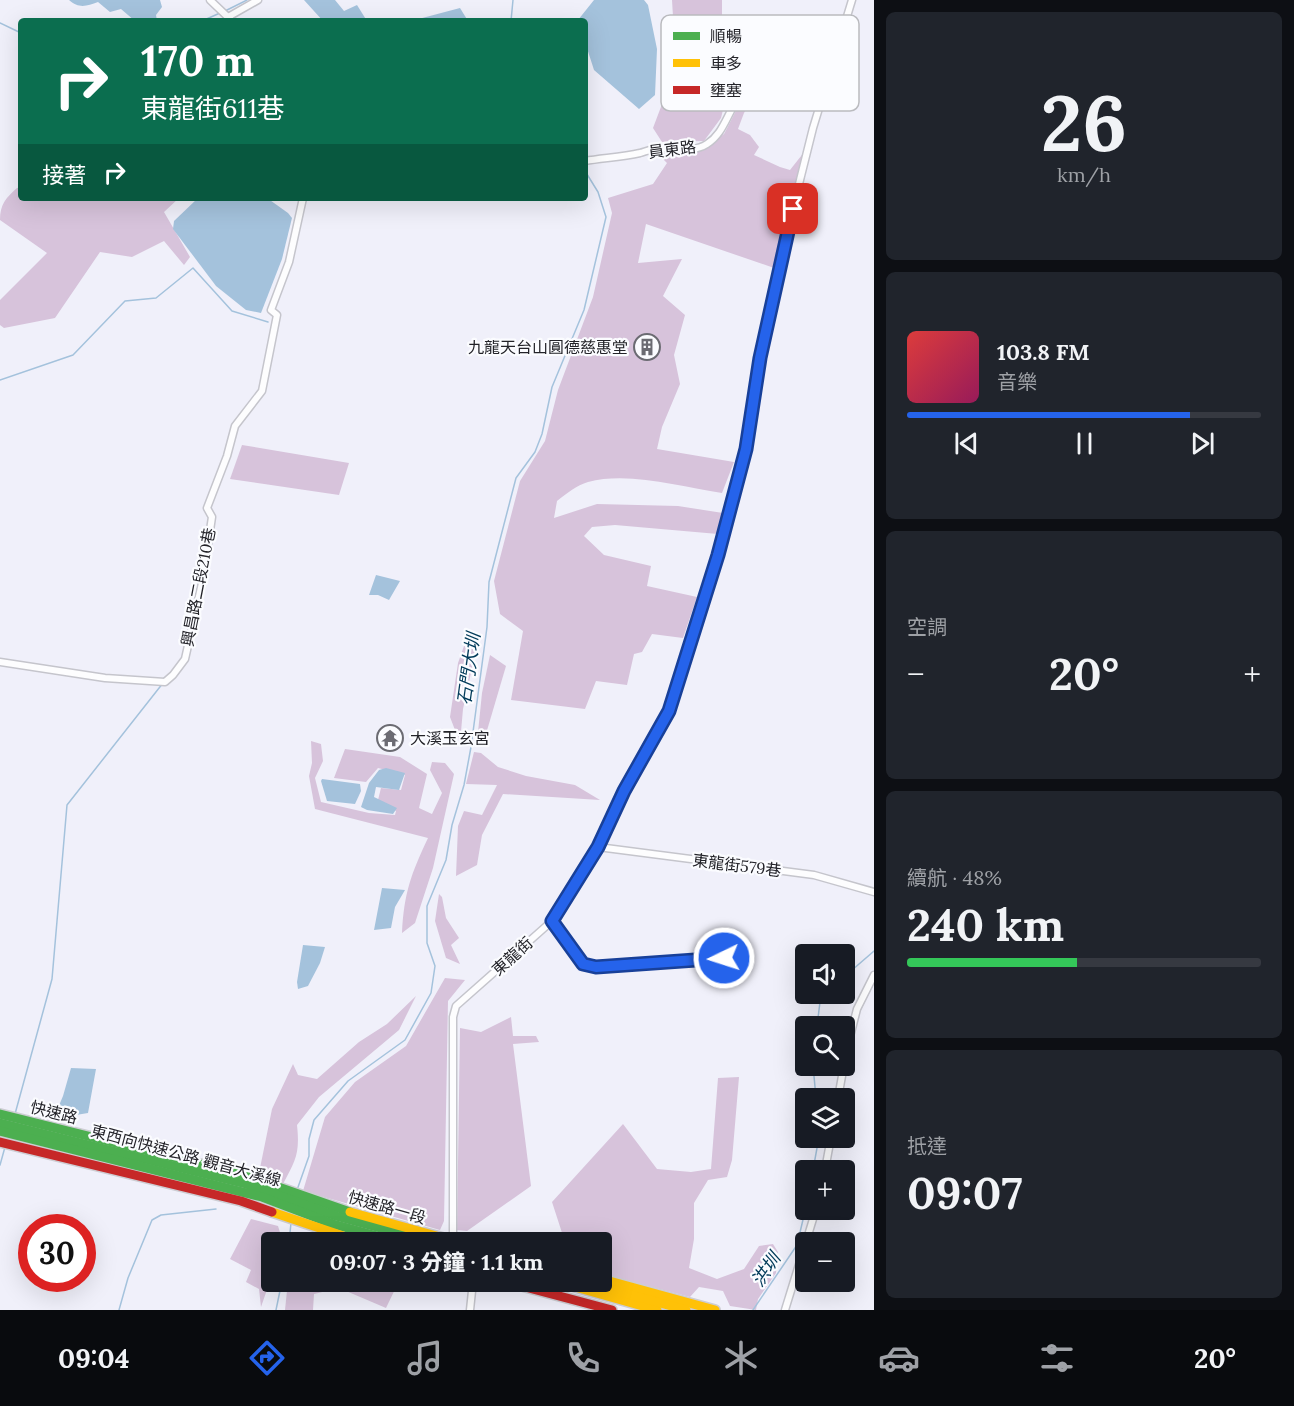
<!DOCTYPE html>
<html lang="zh-TW">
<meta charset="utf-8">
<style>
:root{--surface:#171b24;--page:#20242c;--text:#f1f3f6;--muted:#9ea1a6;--line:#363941;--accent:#2563eb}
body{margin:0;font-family:Lora,"Noto Sans TC",serif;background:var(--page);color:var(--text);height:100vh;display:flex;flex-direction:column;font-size:22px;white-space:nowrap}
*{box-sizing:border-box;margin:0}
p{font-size:20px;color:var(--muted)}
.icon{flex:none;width:33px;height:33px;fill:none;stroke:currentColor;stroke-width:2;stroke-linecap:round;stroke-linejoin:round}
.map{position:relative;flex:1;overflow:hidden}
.details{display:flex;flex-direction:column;gap:12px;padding:12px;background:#0d0f14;width:420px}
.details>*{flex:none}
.guide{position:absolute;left:18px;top:18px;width:570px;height:183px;border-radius:6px;box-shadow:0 6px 24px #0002;background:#0b6e4f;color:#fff;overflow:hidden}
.buttons{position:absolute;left:795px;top:944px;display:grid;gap:12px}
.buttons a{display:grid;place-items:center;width:60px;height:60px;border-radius:6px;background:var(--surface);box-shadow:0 6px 24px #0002;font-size:30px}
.speed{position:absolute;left:18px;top:1214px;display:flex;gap:12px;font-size:30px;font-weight:700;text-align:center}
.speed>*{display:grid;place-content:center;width:78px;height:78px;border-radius:50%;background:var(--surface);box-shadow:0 6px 24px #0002;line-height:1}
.speed .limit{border:9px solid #d22;background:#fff;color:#111}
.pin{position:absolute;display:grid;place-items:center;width:51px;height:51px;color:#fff;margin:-26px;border-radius:12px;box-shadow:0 3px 9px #0006}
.me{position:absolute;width:66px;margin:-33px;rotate:266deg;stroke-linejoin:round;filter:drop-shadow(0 0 4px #0008)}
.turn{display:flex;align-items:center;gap:21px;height:126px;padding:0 24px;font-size:27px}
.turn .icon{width:78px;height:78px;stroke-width:2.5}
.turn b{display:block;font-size:42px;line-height:51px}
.then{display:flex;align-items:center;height:57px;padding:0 24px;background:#0003;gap:12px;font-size:22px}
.big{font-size:45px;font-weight:800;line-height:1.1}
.details .widget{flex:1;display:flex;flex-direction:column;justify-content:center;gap:9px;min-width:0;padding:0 21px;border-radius:9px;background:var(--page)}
.details .dial{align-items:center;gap:0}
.dial b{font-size:78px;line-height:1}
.song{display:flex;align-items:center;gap:18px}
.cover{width:72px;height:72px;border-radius:9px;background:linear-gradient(135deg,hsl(0 70% 55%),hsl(330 70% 35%))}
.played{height:6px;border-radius:3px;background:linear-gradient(90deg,var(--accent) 80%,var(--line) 80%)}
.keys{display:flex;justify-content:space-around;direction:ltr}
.heat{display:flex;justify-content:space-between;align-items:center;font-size:33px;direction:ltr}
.charge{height:9px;border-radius:4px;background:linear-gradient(90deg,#34c759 48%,var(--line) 0)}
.trip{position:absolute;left:261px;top:1232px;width:351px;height:60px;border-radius:6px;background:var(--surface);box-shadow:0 6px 24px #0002;font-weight:800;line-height:60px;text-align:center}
.menu{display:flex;height:96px;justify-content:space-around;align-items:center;background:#090b0e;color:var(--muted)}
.menu .icon{width:42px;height:42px}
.menu .selected{color:var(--accent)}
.menu b{font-size:27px;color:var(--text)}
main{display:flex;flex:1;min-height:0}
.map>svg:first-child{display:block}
.forest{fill:#d7c3db}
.water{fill:#a4c2dc}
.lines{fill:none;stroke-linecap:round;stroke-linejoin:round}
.stream{stroke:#a4c2dc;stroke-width:1.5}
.street-casing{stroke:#c5c5cc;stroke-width:9}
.fast-casing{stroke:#cdcdd3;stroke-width:12}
.slow-casing{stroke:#cdcdd3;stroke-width:12}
.jam-casing{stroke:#cdcdd3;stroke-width:12}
.street{stroke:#fdfdfe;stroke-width:6}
.fast{stroke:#4caf50;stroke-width:9}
.slow{stroke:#ffc107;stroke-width:9}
.jam{stroke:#c62828;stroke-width:9}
.route-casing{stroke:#184099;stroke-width:15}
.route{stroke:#2563eb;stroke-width:10}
.labels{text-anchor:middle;stroke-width:4.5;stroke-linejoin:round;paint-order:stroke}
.street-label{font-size:16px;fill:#232329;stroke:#fbfcff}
.poi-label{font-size:16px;fill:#232329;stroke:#fbfcff;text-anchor:end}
.water-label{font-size:18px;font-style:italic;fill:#013a59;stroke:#fbfcff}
.key{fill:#fbfcff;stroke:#babbbf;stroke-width:1.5}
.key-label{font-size:16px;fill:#232329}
</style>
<main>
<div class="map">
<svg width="874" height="1310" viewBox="0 0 874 1310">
<rect width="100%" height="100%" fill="#f0f0fa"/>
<g class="forest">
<polygon points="672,0 722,0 722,18 708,37 702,89 725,102 721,118 704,141 662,142 653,128 676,67"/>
<path d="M759,82v7l-15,24 -6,16 12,6 9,12 -5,8 26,12 10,3 15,-19 -28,118 -131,-45 -8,39 44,-4 -19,37 22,19 -11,40 6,29 -18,43 -5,22 77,13 -12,31c-41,-6 -93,-22 -134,-11 -11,3 -22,12 -31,19l-3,17 43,-14 81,2 45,7 -5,21 -103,-9 -23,2 -8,9 20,19 47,11 -4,20 50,11 -14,41 -31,-4 -10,18 -8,2 -7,31 -31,-4 -11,28 -74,-9 12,-69 -23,-17 -6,-33 26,-100 25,-40 13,-51 35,-93 19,-84 -4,-15 45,-14 14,-21 -10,-10 37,1 30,-20 17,-33z"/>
<path d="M21,187v11h158l-15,14 26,45 -6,8 -20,-24 -32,16 -32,-5 -45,66 -51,10 -4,-3v-25l47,-47 -47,-33c0,-16 6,-22 17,-32z"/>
<polygon points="242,445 349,463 339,495 230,479"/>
<polygon points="464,646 476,650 463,709 460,743 450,717 458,663"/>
<polygon points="490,655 506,666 483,744 477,742 482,693"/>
<path d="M311,741l10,3 2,17 -8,17 6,24 48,11 26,2 1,-4 -18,-11 3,-12 20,2 4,-15 -27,-7 -12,14 -32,-4 11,-29 55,8 27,17 -8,34 13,6 10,-21 -12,-23 2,-8 13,1 9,11 -21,94 -18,55 -13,10c2,-40 9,-59 26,-95l-113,-29 -6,-33 3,-13z"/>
<polygon points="474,752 481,753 498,767 526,776 575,785 600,800 503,794 482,835 477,865 456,876 458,826 464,811 482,815 497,785 466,784"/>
<polygon points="439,894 442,897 446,918 459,938 451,945 460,964 446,958 435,921"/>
<polygon points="445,978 465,980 448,1001 444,1221 440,1230 303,1191 325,1117 355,1082 406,1046"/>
<path d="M416,996l-17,34 -80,67 -22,28c3,28 -1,35 -14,59l-25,-6 14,-69 21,-45 5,11 19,4 42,-37 28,-18z"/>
<polygon points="511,1017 513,1036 536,1036 539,1042 513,1044 531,1186 467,1231 457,1230 460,1028 481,1032"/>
<polygon points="739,1077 732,1160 727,1177 708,1180 694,1203 694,1239 689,1268 717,1279 744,1269 759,1246 773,1244 778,1252 776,1273 758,1299 756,1310 730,1306 723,1291 699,1287 690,1297 602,1274 602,1242 565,1242 552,1202 623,1124 657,1169 691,1172 711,1169 718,1078"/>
<polygon points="251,1219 278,1226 283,1242 272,1242 271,1278 261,1307 259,1289 246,1282 251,1270 230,1259"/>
<polygon points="288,1281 399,1281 386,1308 339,1288 314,1294 313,1310 285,1310"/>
</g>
<g class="water">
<path d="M69,0h91l2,7 -6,8 1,6h-22l-14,-12 -11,3 -12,-10c-11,4 -19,7 -29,-2z"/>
<polygon points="304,0 335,0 344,11 357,5 367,21 323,21"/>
<polygon points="594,0 644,0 648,5 657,49 655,95 639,109 594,70 585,42 585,21 578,20"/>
<polygon points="460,8 468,21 411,21"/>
<polygon points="198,198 267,198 288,213 292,218 282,259 261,313 246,310 216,286 173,229 174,221"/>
<polygon points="376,575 400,581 389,600 378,595 369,595"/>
<polygon points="386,768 405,773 399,790 376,787 374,797 397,808 393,814 367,810 361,807 369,783 379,770"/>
<polygon points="322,779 360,784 361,791 355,804 327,801 321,781"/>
<polygon points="382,888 405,890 395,907 391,928 374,930"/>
<polygon points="303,945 325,947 320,963 308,986 298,989 297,982"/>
<polygon points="71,1068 96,1069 88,1113 70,1116 55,1115 63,1096"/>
</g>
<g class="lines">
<g class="stream">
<polyline points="225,11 247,0"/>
<polyline points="202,21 220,13"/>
<polyline points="511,21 513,0"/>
<polyline points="0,23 21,33"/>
<polyline points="0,380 73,355 125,301 156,298 193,268 232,311 268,322"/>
<polyline points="844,977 874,951"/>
<polyline points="817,1026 821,994 823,993"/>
<polyline points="813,1065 816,1098"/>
<polyline points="15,1114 52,979 67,805 163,683"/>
<polyline points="0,1165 5,1147"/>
<polyline points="813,1170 819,1137"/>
<polyline points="297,1190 309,1156 309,1139 314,1120 348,1081 405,1040 431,993 435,966 427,943 427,906 446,860 452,825 464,785 471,747 487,627 489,582 516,478 535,452 542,434 552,387 584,310 606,217 598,192 585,171"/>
<polyline points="289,1242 291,1223"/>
<polyline points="119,1310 128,1278 152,1220 161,1215 216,1209"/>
<polyline points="276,1310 282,1281"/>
<polyline points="753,1310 797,1245 806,1207"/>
</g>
<defs>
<g id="street">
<polyline points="210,0 232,21"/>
<polyline points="228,17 258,0"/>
<path d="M585,161c18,-3 37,-4 55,-8 7,-2 14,-5 22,-5 15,-1 31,5 45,-4 14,-9 18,-23 26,-37 5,-9 13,-17 21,-24 28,-26 43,-15 76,-6"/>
<polyline points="0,662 105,678 165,682 173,675 185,659 202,583 212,517 207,508 227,456 235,426 262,391 277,315 271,310 289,262 303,198"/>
<polyline points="598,847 814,875 874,892"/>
<polyline points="552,921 583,964 596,967 745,956"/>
<polyline points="844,1060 857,1009 874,975"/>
<polyline points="838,1098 844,1065"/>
<polyline points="825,1170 831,1137"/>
<polyline points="453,1241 453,1017 456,1006 552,921 598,847 624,791 669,711 718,555 746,449 760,358 785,240 813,128 852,0"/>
<polyline points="806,1242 816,1209"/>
<polyline points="469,1281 472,1291 470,1310"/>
<polyline points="785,1310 806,1242"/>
</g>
<g id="fast">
<polyline points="0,1114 244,1175 350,1212"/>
<polyline points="0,1123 246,1184 336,1216 432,1242"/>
<polyline points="0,1131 262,1197 333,1224 399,1242"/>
</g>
<g id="slow">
<polyline points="272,1212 361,1242"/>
<polyline points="350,1212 458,1242"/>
<polyline points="602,1279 715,1310"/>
<polyline points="554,1281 657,1310"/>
<polyline points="581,1281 686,1310"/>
</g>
<g id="jam">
<polyline points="0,1142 241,1201 272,1212"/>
<polyline points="503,1281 612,1310"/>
</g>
</defs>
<use href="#street" class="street-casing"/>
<use href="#fast" class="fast-casing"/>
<use href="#slow" class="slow-casing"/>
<use href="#jam" class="jam-casing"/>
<use href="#street" class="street"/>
<use href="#fast" class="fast"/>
<use href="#slow" class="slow"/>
<use href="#jam" class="jam"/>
</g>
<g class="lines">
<defs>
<polyline id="route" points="724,958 596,967 583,964 552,921 598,847 624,791 669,711 718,555 746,449 760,358 793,209"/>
</defs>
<use href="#route" class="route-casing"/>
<use href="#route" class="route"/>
</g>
<defs>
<symbol id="building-ring" viewBox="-11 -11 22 22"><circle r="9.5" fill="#fbfcff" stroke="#6b6b72" stroke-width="1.5"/><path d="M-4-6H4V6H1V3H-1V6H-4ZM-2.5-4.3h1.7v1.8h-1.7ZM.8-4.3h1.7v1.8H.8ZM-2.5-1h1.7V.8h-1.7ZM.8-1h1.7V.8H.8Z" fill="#6b6b72"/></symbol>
<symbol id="temple-ring" viewBox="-11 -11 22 22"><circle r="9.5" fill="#fbfcff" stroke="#6b6b72" stroke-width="1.5"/><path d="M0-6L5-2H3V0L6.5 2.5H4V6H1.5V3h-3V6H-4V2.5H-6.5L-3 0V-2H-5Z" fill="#6b6b72"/></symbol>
</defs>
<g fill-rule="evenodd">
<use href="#building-ring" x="632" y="332" width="30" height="30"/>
<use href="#temple-ring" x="375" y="723" width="30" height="30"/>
</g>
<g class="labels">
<g class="street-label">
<text transform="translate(672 149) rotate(-7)" y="6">員東路</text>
<text transform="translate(198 587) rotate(-79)" y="6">興昌路二段210巷</text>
<text transform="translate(737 865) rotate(7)" y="6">東龍街579巷</text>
<text transform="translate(512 956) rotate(-42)" y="6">東龍街</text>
<text transform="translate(54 1112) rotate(14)" y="6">快速路</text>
<text transform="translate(186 1155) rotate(15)" y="6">東西向快速公路 觀音大溪線</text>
<text transform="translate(387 1207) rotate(16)" y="6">快速路一段</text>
</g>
<g class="poi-label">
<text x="628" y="353">九龍天台山圓德慈惠堂</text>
<text x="410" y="744" text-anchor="start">大溪玉玄宮</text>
</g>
<g class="water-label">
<text transform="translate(469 669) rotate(-82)" y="6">石門大圳</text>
<text transform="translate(766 1270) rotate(-56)" y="6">洪圳</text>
</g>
</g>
<rect x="661" y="15" width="198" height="96" rx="9" class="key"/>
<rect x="673" y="32" width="27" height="8" fill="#4caf50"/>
<rect x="673" y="59" width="27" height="8" fill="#ffc107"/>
<rect x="673" y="86" width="27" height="8" fill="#c62828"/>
<g class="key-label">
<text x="710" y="42">順暢</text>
<text x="710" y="69">車多</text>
<text x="710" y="96">壅塞</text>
</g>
</svg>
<div class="buttons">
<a><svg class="icon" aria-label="sound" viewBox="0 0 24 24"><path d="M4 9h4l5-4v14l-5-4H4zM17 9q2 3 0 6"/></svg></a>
<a><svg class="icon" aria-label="search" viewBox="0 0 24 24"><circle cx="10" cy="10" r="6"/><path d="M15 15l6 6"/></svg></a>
<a><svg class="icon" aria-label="layers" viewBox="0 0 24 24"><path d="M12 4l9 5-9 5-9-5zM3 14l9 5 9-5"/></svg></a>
<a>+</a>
<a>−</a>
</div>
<div class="speed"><div class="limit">30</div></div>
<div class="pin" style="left:793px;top:209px;background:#d93025"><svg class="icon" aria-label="arrive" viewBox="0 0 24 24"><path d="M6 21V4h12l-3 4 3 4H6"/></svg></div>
<svg class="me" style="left:724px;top:958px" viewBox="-20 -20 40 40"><circle r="17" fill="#2563eb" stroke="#fff" stroke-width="3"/><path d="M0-11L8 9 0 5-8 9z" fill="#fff"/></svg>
<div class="trip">09:07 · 3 分鐘 · 1.1 km</div>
<div class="guide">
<div class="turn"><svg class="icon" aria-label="right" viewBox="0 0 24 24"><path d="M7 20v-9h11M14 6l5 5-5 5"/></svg><div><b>170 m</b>東龍街611巷</div></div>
<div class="then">接著<svg class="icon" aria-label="right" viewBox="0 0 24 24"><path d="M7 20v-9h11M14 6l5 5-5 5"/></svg></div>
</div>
</div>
<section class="details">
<div class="widget dial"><b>26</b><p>km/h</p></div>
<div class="widget">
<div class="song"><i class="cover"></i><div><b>103.8 FM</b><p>音樂</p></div></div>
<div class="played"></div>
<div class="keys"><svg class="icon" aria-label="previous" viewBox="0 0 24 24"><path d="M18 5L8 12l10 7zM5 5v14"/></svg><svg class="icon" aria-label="pause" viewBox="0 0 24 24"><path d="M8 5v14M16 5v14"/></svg><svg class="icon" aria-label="next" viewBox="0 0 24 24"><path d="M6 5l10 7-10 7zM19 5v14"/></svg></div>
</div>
<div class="widget"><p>空調</p>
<div class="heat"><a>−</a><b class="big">20°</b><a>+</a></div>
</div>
<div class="widget"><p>續航 · 48%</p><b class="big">240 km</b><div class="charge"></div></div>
<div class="widget"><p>抵達</p><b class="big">09:07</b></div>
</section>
</main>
<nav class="menu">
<b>09:04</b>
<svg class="icon selected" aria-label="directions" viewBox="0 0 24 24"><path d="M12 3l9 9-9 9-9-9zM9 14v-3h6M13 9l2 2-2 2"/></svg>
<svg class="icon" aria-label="music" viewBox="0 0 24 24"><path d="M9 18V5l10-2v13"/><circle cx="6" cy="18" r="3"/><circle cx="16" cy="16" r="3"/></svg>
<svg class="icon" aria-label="phone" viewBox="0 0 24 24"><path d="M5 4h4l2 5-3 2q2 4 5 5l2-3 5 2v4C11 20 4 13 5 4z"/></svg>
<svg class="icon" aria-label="climate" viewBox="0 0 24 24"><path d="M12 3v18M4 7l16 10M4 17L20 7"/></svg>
<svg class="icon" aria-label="car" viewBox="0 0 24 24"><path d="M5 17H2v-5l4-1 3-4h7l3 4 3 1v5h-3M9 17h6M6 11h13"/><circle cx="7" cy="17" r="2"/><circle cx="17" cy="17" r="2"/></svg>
<svg class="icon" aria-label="filters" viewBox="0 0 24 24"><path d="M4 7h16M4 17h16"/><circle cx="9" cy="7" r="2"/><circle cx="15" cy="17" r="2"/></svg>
<b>20°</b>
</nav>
